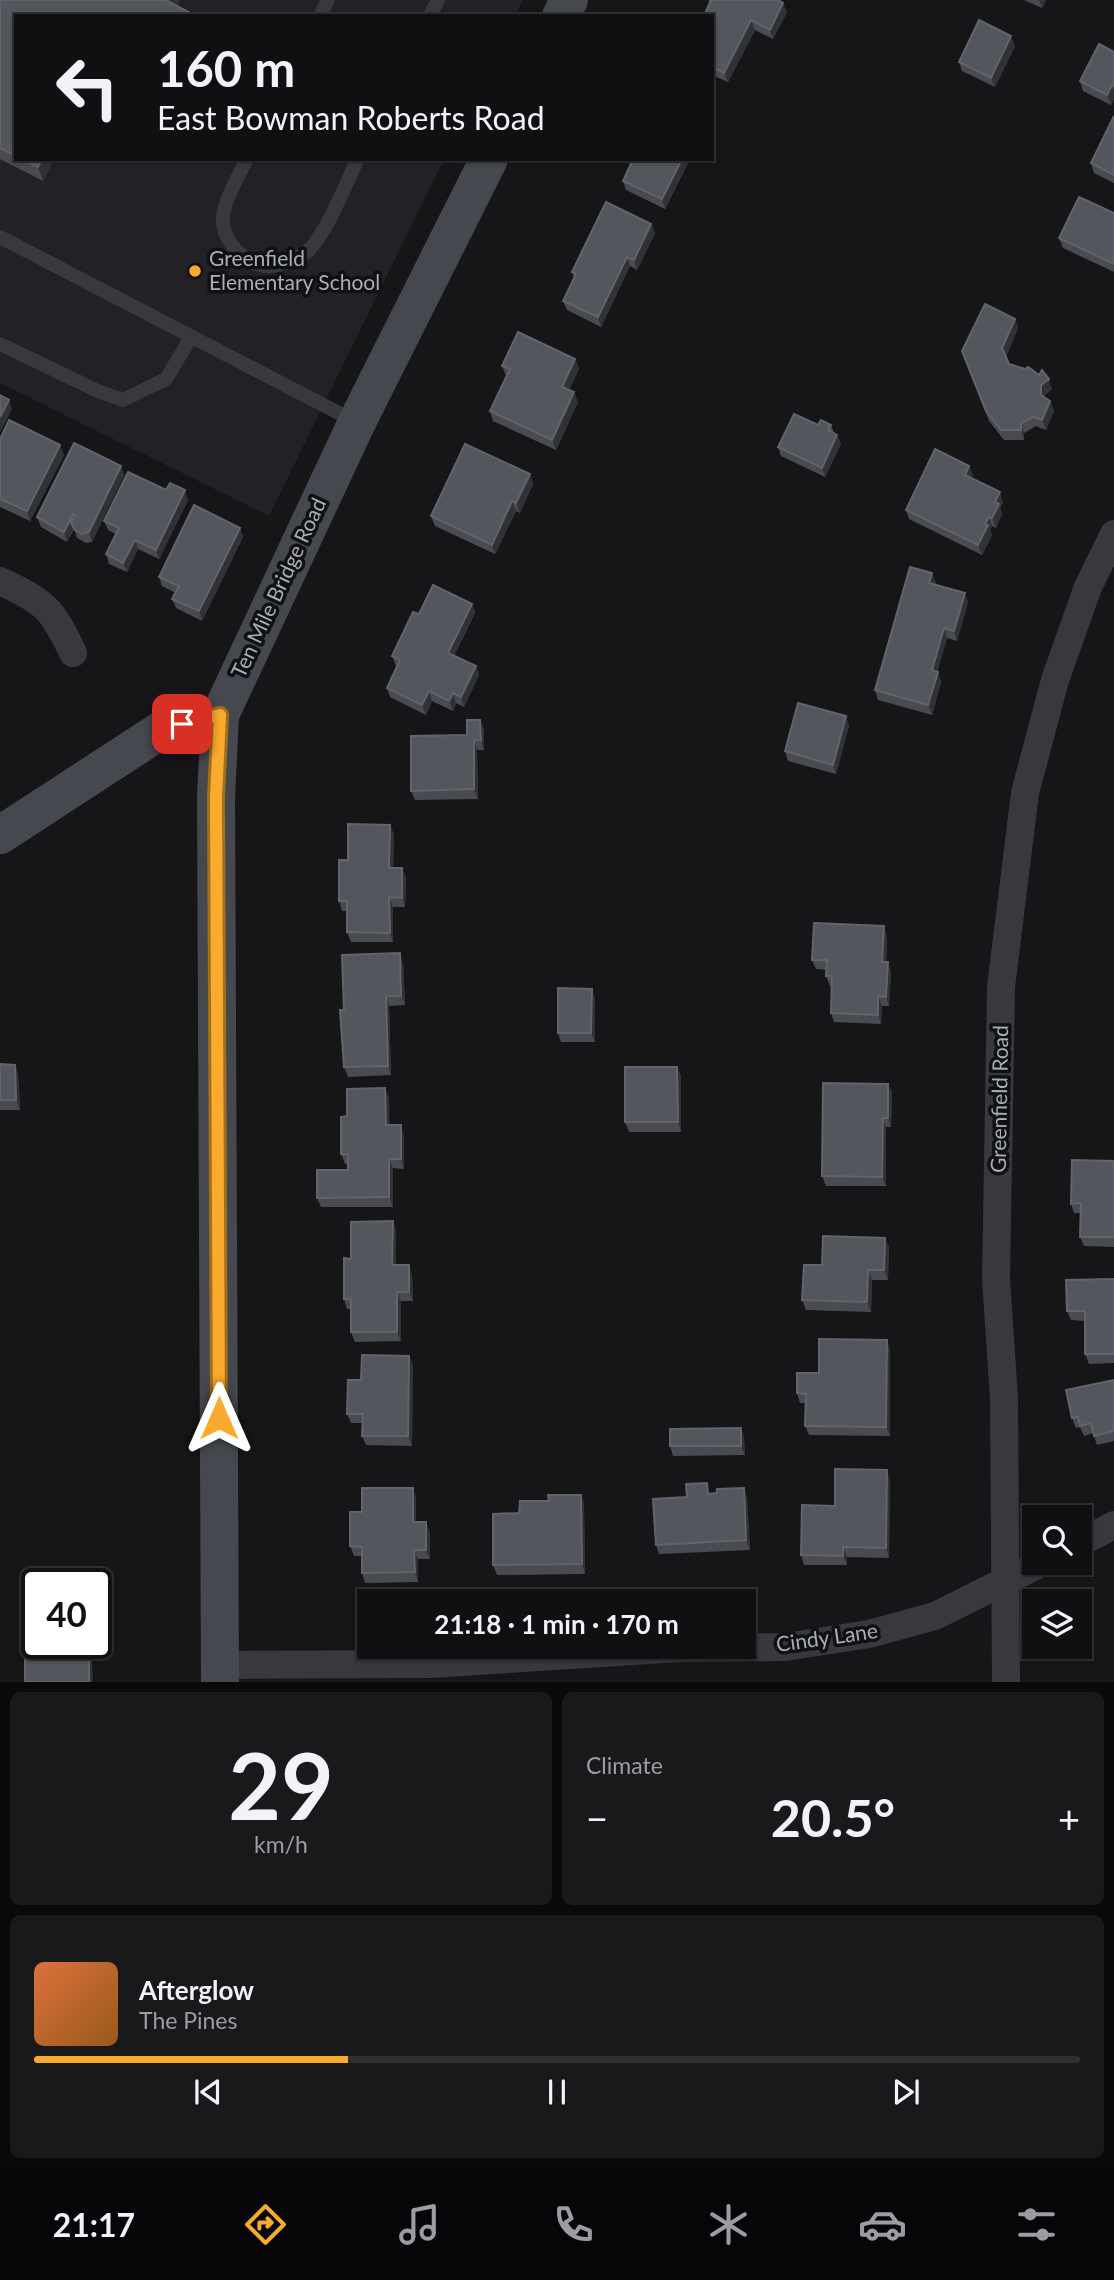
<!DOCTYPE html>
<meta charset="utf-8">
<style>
:root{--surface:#101013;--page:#19191c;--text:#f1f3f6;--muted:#9c9da0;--line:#303033;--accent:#faab2d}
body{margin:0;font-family:Lato,sans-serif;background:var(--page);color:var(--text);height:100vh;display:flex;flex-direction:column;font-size:26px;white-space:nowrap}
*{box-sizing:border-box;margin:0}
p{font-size:23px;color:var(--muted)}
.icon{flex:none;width:38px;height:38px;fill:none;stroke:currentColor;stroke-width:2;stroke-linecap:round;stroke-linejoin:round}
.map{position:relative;height:1682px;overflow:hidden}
.panel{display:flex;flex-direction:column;gap:10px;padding:10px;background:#09090a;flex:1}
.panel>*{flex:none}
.banner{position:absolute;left:14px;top:14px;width:700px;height:147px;border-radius:0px;box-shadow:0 2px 5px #0004,0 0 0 2px var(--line);background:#101013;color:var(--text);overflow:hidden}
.buttons{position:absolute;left:1022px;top:1505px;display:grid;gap:14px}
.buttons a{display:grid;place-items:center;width:70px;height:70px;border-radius:0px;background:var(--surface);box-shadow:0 2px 5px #0004,0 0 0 2px var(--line);font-size:35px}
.speed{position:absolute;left:21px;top:1568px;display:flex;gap:14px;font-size:35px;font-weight:700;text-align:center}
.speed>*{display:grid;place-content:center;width:91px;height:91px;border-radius:50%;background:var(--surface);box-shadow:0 2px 5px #0004,0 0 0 2px var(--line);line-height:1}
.speed .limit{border:4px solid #111;border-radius:10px;background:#fff;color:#111}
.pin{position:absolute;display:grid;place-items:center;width:60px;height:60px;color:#fff;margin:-30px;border-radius:14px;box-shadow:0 4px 10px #0006}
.me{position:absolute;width:77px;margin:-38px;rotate:0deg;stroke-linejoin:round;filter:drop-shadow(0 0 5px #0008)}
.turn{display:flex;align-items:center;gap:24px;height:147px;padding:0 28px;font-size:32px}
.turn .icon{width:91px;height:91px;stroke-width:2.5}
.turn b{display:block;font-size:49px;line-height:60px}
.big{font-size:52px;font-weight:700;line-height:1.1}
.panel .tile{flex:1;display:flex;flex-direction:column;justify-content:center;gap:10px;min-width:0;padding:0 24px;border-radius:10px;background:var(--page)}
.panel .dial{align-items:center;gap:0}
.dial b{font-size:91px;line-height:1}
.song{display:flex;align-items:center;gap:21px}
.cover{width:84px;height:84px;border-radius:10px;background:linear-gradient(135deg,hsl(20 70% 55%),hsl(30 70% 35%))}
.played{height:7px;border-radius:4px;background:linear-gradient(90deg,var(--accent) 30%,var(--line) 30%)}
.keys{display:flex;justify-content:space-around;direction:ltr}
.heat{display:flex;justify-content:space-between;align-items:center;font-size:38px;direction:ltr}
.panel .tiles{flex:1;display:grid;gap:10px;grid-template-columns:1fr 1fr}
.tile:last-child{grid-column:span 2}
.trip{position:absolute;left:357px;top:1589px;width:399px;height:70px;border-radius:0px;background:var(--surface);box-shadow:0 2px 5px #0004,0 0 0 2px var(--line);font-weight:700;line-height:70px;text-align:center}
.dock{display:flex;height:112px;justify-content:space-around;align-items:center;background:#060608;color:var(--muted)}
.dock .icon{width:49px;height:49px}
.dock .current{color:var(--accent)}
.dock b{font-size:32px;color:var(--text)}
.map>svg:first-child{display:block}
.built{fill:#222226}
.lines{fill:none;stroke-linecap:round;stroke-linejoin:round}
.lane{stroke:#37393e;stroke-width:14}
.street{stroke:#37393e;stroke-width:28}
.secondary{stroke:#45484e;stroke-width:38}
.wall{fill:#494b51}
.shaded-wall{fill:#303236}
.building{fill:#53565c;stroke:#61646b;stroke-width:2}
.route-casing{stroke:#a26f1d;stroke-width:18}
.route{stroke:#faab2d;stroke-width:12}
.poi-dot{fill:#faab2d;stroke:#111114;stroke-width:2.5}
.labels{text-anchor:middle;stroke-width:7;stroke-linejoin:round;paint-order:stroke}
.poi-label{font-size:21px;fill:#a8aeb9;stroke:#111114;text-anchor:start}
.street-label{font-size:21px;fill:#a8aeb9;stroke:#111114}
</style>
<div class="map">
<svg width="1114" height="1682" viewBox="0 0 1114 1682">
<rect width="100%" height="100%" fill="#161619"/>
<polygon class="built" points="0,0 523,0 515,16 16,16 16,159 444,159 269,516 0,383"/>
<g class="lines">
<g class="lane">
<polyline points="320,16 328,0"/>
<polyline points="430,16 438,0"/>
<path d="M247,159c-8,16 -27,48 -24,65 3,21 26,44 48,42 9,-1 18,-4 26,-9 4,-2 10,-4 13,-8 20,-23 34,-62 48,-90"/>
<polyline points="0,237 356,422"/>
<polyline points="0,344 100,392 123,400 166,379 191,337"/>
</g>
<g class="street">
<path d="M0,581c45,21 52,27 73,72"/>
<polyline points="1080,1543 1114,1525"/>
<polyline points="220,1665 431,1664 679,1648 785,1647 869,1634 935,1616 1041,1563"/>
<polyline points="1006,1682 1004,1399 996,1279 1001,987 1025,793 1055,680 1088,587 1114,534"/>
</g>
<g class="secondary">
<polyline points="561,16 569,0"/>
<polyline points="0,835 163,729 220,715"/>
<polyline points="220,1682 216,797 220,715 357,422 489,159"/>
</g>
</g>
<g class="wall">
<polygon points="0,0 180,0 177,6 16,16 16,159 54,159 43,181 0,159"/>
<polygon points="708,0 778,0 787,12 773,39 755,30 728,82 712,75 712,16 710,2"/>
<polygon points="1024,0 1046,0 1042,8"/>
<polygon points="1015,46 995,87 962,71 959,62"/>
<polygon points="1114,52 1114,98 1111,105 1083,91 1080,81"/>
<polygon points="1114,116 1114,183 1094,173 1091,163"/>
<polygon points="633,159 690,159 665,209 626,190 623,181"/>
<polygon points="1114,213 1114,272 1063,248 1059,238"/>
<polygon points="651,224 655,233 637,270 630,266 601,327 567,310 563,301 574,278 572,272"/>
<polygon points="1015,319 1018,328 1006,357 1009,364 1052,389 1045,395 1045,397 1050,401 1054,411 1046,430 1036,426 1024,433 1024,440 1004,440 989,421 962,351"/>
<polygon points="575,359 579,369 569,390 578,402 556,450 493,421 490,411 506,376 502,366"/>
<polygon points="818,425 831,425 834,433 837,435 841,444 825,477 781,456 778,447"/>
<polygon points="0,439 64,455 30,521 0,507"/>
<polygon points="121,466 124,475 92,542 86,543 77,538 74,529 67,542 41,527 37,517"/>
<polygon points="969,466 973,475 971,479 1003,502 1000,508 1002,514 996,528 992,526 990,530 992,535 982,555 909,519 906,510"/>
<polygon points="530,474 533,484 520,513 516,511 495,554 435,526 431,516"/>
<polygon points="166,490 185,490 188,500 159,559 138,549 127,572 109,564 106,554 116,534 108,530 104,521"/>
<polygon points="240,528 243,537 202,621 176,608 172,599 176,593 162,586 159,577"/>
<polygon points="936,583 935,584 968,602 957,641 947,638 937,672 941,682 932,715 878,700 875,690"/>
<polygon points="472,604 475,613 454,656 476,666 479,675 464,707 456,703 453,711 432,701 426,715 390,697 387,688 397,666 396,666 392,656 419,614"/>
<polygon points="846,716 849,726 836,774 788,761 785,751"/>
<polygon points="480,720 484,730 484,750 477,750 478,799 415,800 411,791"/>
<polygon points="394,834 393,868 406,877 405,907 393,907 393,942 351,942 347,932 347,911 342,911 339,901 348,860"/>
<polygon points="887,936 886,962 891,972 889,1006 882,1006 881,1024 834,1022 831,1013 832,986 830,986 826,976 826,970 816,969 812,960"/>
<polygon points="403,963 405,1005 389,1006 391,1075 348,1077 344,1067 344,1010"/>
<polygon points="595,998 595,1042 561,1042 558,1033"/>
<polygon points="0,1064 15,1065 18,1074 20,1110 0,1110"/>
<polygon points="677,1067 681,1076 681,1132 629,1132 625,1122"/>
<polygon points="888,1084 892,1093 891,1127 886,1127 886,1186 826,1186 822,1176"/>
<polygon points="385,1088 389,1098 389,1125 404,1134 404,1169 393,1168 393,1207 321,1207 317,1198 348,1170 348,1164 345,1164 341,1154 347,1116"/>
<polygon points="1114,1161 1114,1247 1084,1246 1080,1237 1081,1213 1074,1213 1071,1204"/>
<polygon points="393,1221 396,1231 396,1265 412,1275 413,1301 401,1301 401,1341 355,1342 351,1332 351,1309 347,1309 344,1299 351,1259"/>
<polygon points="889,1247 888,1280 872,1280 871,1312 806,1310 802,1300 822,1265"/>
<polygon points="1114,1279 1114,1363 1089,1364 1085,1354 1085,1321 1071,1320 1067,1311"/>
<polygon points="890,1349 890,1436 809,1435 805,1426 806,1403 800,1403 797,1393 819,1373"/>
<polygon points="409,1356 413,1366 412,1446 366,1445 362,1436 362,1423 351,1423 347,1414 361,1380"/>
<polygon points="1114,1380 1114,1441 1097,1445 1093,1433 1084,1436 1080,1427 1076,1428 1072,1418"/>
<polygon points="741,1428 744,1438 745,1455 673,1456 670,1446"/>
<polygon points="890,1480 889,1558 847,1557 847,1565 804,1565 801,1555 835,1506"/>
<polygon points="744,1488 747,1498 750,1550 659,1554 656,1545 687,1497 717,1493"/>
<polygon points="581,1495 584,1504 585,1574 497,1575 493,1565 519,1513"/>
<polygon points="416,1497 416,1522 430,1532 430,1559 418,1559 418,1582 365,1583 362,1573 362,1556 354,1556 350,1546 362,1512"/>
</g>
<g class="shaded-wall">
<polygon points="168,0 180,0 172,15 167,1"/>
<polygon points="1039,0 1046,0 1042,8"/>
<polygon points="783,3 787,12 773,39 770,30"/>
<polygon points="751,20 755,30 728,82 724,73"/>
<polygon points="1011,36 1015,46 995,87 991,78"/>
<polygon points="1112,85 1114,90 1114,98 1111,105 1107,95"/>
<polygon points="42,159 54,159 43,181 38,167"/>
<polygon points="682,159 690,159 665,209 662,199"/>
<polygon points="651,224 655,233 637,270 634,260"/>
<polygon points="627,257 630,266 601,327 598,317"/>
<polygon points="1015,319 1018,328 1006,357 1002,348"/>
<polygon points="575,359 579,369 566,397 562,387"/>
<polygon points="1049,379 1052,389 1045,395 1045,405 1041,395 1041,385"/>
<polygon points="574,392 578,402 556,450 552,440"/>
<polygon points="9,400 12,409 0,433 0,417"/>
<polygon points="1050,401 1054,411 1046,430 1042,420"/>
<polygon points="1021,423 1024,433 1024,440 1021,430"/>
<polygon points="837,435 841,444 825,477 822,468"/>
<polygon points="60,445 64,455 30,521 27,511"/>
<polygon points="121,466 124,475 92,542 89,532"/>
<polygon points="969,466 973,475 968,485 965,475"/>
<polygon points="530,474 533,484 520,513 516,503"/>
<polygon points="185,490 188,500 159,559 156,550"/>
<polygon points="1000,492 1003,502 1000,508 1002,514 996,528 992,518 995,502"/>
<polygon points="512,501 516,511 495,554 492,545"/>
<polygon points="73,514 76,523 67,542 64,532"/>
<polygon points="989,517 992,526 990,530 992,535 982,555 978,545"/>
<polygon points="240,528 243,537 202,621 199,611"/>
<polygon points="135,540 138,549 127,572 123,563"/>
<polygon points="932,573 936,583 933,592 929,583"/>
<polygon points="965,593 968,602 957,641 954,631"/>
<polygon points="472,604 475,613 451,662 448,653"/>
<polygon points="944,628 947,638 935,680 932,670"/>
<polygon points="476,666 479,675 464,707 461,697"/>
<polygon points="938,672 941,682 932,715 928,705"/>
<polygon points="429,691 432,701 426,715 422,705"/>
<polygon points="453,693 456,703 453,711 449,701"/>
<polygon points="846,716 849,726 836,774 833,765"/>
<polygon points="480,720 484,730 484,750 481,740"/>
<polygon points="474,740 477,750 478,799 474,789"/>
<polygon points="390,825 394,834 393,877 389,868"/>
<polygon points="402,868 406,877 405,907 402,898"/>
<polygon points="389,897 393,907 393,942 390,933"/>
<polygon points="884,926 887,936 886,971 882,962"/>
<polygon points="400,953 403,963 405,1005 401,996"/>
<polygon points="888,962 891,972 889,1006 886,997"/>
<polygon points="592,989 595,998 595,1042 591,1033"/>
<polygon points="386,996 389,1006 391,1075 388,1066"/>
<polygon points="878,996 882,1006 881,1024 878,1015"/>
<polygon points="15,1065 18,1074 20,1110 16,1100"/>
<polygon points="677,1067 681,1076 681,1132 678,1122"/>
<polygon points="888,1084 892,1093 891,1127 888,1118"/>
<polygon points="385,1088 389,1098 390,1135 386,1125"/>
<polygon points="883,1118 886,1127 886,1186 882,1177"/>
<polygon points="401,1125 404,1134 404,1169 401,1159"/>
<polygon points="389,1159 393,1168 393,1207 389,1197"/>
<polygon points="393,1221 396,1231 396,1275 392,1265"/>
<polygon points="885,1238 889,1247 888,1280 884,1270"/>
<polygon points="409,1265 412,1275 413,1301 409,1292"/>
<polygon points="868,1270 872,1280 871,1312 867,1302"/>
<polygon points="397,1292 401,1301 401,1341 397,1332"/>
<polygon points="887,1340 890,1349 890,1436 886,1427"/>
<polygon points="409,1356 413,1366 412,1446 408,1436"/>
<polygon points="741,1428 744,1438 745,1455 741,1446"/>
<polygon points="887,1470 890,1480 889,1558 886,1548"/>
<polygon points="413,1488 416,1497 416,1532 413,1522"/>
<polygon points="744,1488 747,1498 750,1550 746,1540"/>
<polygon points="581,1495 584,1504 585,1574 582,1564"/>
<polygon points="426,1522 430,1532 430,1559 426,1550"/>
<polygon points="843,1547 847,1557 847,1565 843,1556"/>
<polygon points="414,1550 418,1559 418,1582 415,1572"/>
<polygon points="81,1643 82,1643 84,1649 84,1661 81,1651"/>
<polygon points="89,1651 92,1661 93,1682 89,1682"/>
</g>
<g class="building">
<polygon points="0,0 168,0 167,1 196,16 16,16 16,156 0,148"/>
<polygon points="711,0 778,0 783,3 770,30 751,20 724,73 712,67 712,16 704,16"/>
<polygon points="979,20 1011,36 991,78 959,62"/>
<polygon points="1099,44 1114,52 1114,86 1112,85 1107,95 1080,81"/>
<polygon points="1114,116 1114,175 1091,163"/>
<polygon points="23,159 42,159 38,167"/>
<polygon points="633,159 682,159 662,199 623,181"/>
<polygon points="1079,197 1114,213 1114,264 1059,238"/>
<polygon points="606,202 651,224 634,260 627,257 598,317 563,301 576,274 572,272"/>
<polygon points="985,304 1015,319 1002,348 1009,364 1025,369 1028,367 1039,375 1042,370 1049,379 1041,385 1041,395 1050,401 1042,420 1033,417 1021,423 1021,430 1001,430 986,411 962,351"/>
<polygon points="518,332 575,359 562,387 574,392 552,440 490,411 510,369 502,366"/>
<polygon points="0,395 9,400 0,417"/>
<polygon points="794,414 818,425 821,420 831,425 828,430 837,435 822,468 778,447"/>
<polygon points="9,420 60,445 27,511 0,499 0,439"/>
<polygon points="74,443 121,466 89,532 82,534 74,529 71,522 75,516 73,514 64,532 37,517"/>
<polygon points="465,444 530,474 516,503 512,501 492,545 431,516"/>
<polygon points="935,449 969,466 965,475 1000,492 995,502 999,504 992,518 989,517 985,524 988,525 978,545 906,510"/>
<polygon points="128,472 166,490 170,483 185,490 156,550 135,540 123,563 106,554 119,528 104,521"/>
<polygon points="194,505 240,528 199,611 172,599 179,586 159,577"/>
<polygon points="910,567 932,573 929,583 965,593 954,631 944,628 932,670 938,672 928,705 875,690"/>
<polygon points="433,585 472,604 448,653 476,666 461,697 453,693 449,701 429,691 422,705 387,688 400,660 392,656 413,612 419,614"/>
<polygon points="798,703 846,716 833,765 785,751"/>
<polygon points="467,720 480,720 481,740 474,740 474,789 411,791 411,736 467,735"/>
<polygon points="348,824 390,825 389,868 402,868 402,898 389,897 390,933 347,932 347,901 339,901 339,860 348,860"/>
<polygon points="814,923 884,926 882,962 888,962 886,997 878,996 878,1015 831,1013 832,976 826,976 827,960 812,960"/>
<polygon points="400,953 401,996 386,996 388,1066 344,1067 340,1010 344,1010 342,955"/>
<polygon points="558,988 592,989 591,1033 558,1033"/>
<polygon points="0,1064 15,1065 16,1100 0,1100"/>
<polygon points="625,1067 677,1067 678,1122 625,1122"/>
<polygon points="823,1083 888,1084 888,1118 883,1118 882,1177 822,1176"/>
<polygon points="385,1088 386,1125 401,1125 401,1159 389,1159 389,1197 317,1198 317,1170 348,1170 348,1154 341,1154 341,1117 347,1116 347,1089"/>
<polygon points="1072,1160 1114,1161 1114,1237 1080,1237 1081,1203 1071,1204"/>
<polygon points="393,1221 392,1265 409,1265 409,1292 397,1292 397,1332 351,1332 351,1299 344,1299 344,1258 351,1259 351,1222"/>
<polygon points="823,1236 885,1238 884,1270 868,1270 867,1302 802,1300 804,1265 822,1265"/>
<polygon points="1114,1279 1114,1354 1085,1354 1085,1311 1067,1311 1066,1280"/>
<polygon points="819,1339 887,1340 886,1427 805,1426 806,1394 797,1393 797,1373 819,1373"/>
<polygon points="362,1355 409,1356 408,1436 362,1436 363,1414 347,1414 348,1380 361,1380"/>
<polygon points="1114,1380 1114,1431 1094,1436 1091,1423 1080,1426 1078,1417 1072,1418 1066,1390"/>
<polygon points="741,1428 741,1446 670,1446 670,1429"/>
<polygon points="835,1469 887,1470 886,1548 843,1547 843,1556 801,1555 802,1505 835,1506"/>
<polygon points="707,1483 708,1494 717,1493 717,1489 744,1488 746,1540 656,1545 653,1499 687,1497 686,1484"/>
<polygon points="362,1488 413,1488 413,1522 426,1522 426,1550 414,1550 415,1572 362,1573 362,1547 350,1546 350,1512 362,1512"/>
<polygon points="548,1495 581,1495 582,1564 493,1565 493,1514 519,1513 520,1501 549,1501"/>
<polygon points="35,1640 37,1640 37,1643 81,1643 81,1651 89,1651 89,1682 25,1682 25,1656 35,1656"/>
</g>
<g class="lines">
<defs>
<polyline id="route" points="182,724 220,715 216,797 219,1418"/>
</defs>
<use href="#route" class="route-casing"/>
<use href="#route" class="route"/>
</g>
<circle class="poi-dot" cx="195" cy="271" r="7"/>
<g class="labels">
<g class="poi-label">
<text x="209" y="266">Greenfield<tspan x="209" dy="24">Elementary School</tspan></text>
</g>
<g class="street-label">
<text transform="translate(279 588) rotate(-65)" y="7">Ten Mile Bridge Road</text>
<text transform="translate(1000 1099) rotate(-89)" y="7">Greenfield Road</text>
<text transform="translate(827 1638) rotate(-8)" y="7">Cindy Lane</text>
</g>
</g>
</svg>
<div class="buttons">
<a><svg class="icon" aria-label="search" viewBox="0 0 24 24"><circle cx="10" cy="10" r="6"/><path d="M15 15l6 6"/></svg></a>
<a><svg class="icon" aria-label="layers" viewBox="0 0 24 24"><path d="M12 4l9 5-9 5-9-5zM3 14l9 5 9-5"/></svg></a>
</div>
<div class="speed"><div class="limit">40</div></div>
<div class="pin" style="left:182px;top:724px;background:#d93025"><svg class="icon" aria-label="arrive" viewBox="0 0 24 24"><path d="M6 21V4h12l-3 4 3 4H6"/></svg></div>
<svg class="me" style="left:219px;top:1418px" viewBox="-20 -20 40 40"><path d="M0-17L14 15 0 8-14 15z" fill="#faab2d" stroke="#fff" stroke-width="4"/></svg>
<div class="trip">21:18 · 1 min · 170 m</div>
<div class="banner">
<div class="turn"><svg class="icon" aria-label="left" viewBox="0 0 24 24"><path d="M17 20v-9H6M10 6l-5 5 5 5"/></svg><div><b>160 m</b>East Bowman Roberts Road</div></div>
</div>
</div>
<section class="panel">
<div class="tiles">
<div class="tile dial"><b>29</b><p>km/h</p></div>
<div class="tile"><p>Climate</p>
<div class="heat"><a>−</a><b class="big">20.5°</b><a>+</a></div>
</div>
<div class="tile">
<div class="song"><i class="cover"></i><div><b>Afterglow</b><p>The Pines</p></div></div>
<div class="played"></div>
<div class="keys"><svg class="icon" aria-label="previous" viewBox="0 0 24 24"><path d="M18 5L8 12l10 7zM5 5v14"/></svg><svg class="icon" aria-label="pause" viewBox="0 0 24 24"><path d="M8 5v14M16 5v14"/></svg><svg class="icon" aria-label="next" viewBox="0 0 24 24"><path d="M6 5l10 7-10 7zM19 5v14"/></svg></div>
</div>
</div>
</section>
<nav class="dock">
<b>21:17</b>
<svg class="icon current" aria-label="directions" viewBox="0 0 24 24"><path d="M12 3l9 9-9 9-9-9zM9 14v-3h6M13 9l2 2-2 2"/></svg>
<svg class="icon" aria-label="music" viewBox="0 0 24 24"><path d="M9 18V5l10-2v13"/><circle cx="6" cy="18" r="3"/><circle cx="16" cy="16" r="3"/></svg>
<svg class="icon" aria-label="phone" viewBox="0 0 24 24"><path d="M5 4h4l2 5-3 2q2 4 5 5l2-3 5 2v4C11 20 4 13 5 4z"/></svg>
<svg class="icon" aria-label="climate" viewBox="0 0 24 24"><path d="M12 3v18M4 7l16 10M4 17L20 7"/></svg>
<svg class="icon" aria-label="car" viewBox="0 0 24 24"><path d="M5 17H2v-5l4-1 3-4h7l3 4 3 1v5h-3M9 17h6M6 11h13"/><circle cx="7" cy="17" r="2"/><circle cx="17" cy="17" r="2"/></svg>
<svg class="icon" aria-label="filters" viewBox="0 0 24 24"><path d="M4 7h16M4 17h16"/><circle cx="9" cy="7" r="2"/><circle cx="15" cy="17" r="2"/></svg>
</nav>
